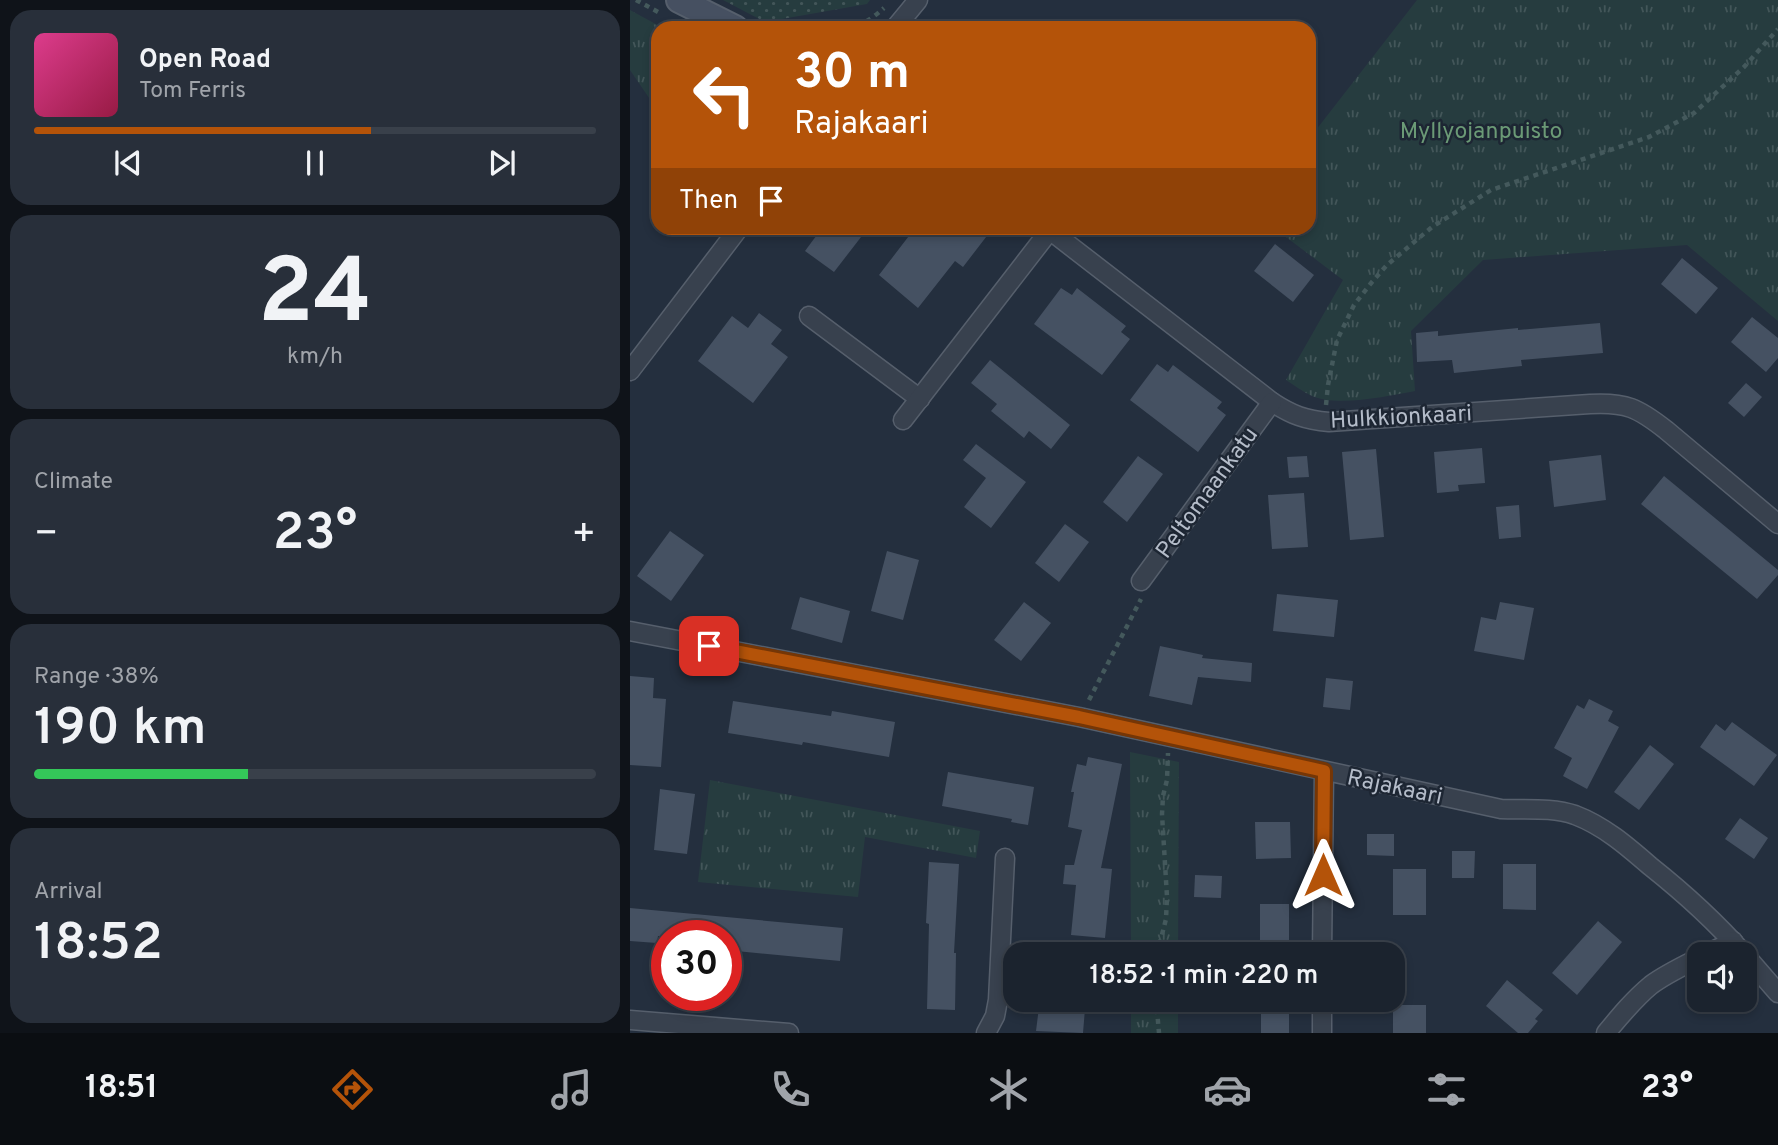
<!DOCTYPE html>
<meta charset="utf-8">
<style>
:root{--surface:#1b232e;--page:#282f3a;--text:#f1f3f6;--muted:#a0a4aa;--line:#39404a;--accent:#b45309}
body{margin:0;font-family:Overpass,sans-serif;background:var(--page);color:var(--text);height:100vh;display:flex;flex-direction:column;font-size:26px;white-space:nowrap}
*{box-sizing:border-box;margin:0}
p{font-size:23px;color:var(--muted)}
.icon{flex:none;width:38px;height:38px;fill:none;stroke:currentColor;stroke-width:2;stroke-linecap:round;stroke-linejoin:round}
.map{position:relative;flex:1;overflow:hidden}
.sheet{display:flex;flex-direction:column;gap:10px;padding:10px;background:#0f1319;width:630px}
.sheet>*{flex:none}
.banner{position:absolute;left:21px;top:21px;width:665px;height:214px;border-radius:21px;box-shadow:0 4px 10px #0003,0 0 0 2px var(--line);background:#b45309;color:#fff;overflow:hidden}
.tools{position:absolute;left:1057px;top:942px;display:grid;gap:14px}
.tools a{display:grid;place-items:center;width:70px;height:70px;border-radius:14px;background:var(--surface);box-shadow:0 4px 10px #0003,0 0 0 2px var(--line);font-size:35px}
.speed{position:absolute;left:21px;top:920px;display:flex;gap:14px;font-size:35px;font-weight:700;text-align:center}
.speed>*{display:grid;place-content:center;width:91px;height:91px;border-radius:50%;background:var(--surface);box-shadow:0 4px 10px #0003,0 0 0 2px var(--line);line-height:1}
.speed .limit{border:10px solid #d22;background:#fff;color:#111}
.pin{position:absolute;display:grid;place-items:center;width:60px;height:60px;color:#fff;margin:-30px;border-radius:14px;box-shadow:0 4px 10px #0006}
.me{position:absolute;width:77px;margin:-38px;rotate:0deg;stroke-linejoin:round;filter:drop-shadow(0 0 5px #0008)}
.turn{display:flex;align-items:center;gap:24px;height:147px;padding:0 28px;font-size:32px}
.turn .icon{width:91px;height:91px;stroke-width:2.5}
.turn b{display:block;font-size:49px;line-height:60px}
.then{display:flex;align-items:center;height:66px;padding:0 28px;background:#0003;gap:14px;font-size:26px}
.big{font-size:52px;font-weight:600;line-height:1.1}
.sheet .widget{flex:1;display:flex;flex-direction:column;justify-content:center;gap:10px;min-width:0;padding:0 24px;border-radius:21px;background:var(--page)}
.sheet .dial{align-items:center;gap:0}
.dial b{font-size:91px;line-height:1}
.song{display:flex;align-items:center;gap:21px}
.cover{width:84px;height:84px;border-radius:10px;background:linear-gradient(135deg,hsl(330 70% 55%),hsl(340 70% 35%))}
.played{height:7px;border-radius:4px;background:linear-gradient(90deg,var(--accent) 60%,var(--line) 60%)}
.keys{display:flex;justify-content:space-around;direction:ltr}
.heat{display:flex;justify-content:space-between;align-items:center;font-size:38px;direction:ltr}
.charge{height:10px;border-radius:5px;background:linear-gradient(90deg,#34c759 38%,var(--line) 0)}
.trip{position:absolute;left:373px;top:942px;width:402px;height:70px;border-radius:21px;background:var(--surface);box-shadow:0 4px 10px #0003,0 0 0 2px var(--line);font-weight:600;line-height:70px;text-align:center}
.dock{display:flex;height:112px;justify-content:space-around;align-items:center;background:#0b0e12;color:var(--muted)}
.dock .icon{width:49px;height:49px}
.dock .selected{color:var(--accent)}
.dock b{font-size:32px;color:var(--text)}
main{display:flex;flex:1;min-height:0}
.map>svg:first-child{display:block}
.grass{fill:url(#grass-dots)}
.park{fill:url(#park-tufts)}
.building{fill:#455162}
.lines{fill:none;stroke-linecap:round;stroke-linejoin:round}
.street-casing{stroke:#565f6c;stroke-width:21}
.secondary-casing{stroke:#565f6c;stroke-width:28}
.path{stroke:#44595c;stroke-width:4.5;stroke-dasharray:5 5;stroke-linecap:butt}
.street{stroke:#38414e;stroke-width:18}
.secondary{stroke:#465061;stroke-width:24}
.route-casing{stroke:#753606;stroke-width:18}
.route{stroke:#b45309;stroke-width:12}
.labels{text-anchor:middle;stroke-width:5;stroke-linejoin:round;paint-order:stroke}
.park-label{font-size:23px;fill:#6b9a76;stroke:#1d2633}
.street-label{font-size:23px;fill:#b4bcc9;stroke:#1d2633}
</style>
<main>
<section class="sheet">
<div class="widget">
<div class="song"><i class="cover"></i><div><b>Open Road</b><p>Tom Ferris</p></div></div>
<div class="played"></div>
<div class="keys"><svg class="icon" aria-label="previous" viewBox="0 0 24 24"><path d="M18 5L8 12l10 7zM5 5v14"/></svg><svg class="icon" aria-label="pause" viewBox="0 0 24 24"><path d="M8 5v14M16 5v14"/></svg><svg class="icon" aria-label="next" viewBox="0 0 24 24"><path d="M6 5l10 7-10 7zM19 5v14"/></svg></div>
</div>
<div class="widget dial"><b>24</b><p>km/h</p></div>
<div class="widget"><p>Climate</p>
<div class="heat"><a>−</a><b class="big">23°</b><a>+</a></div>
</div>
<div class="widget"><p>Range · 38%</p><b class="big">190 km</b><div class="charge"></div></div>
<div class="widget"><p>Arrival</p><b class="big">18:52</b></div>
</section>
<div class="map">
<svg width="1148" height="1033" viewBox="0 0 1148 1033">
<defs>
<pattern id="grass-dots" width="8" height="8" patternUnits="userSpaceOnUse" patternTransform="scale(1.75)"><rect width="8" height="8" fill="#263c3f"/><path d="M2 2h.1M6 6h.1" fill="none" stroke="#435659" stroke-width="1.8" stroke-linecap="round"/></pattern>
<pattern id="park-tufts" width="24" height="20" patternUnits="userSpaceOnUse" patternTransform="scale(1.75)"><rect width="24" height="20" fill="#263c3f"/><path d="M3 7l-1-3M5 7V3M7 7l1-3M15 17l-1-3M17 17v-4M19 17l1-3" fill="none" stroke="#435659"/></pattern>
</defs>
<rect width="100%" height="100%" fill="#242f3e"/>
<polygon class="grass" points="93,0 240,0 237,4 135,22"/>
<g class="park">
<path d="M787,0h361v321l-91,-76 -204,15 -72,71 4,60c-28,5 -79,17 -105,4 -8,-4 -16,-10 -24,-15l57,-100 -69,-52h35v-89z"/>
<polygon points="0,10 33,28 28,28 28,111 0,70"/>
<polygon points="500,752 549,762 548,954 501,954"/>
<polygon points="80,780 350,831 346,858 235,837 228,897 68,882"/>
<rect x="501" y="999" width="47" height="34"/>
</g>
<g class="building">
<polygon points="192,228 238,228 204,272 175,251"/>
<polygon points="285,228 363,228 333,267 325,261 288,308 249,275"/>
<polygon points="645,244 684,275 663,302 624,271"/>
<polygon points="1052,258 1088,288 1066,314 1031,284"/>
<polygon points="431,288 442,295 447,288 496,326 491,332 500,339 472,375 404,324"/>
<polygon points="129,313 152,330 141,344 158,357 123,403 68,361 102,316 118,328"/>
<polygon points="1122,317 1148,338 1148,358 1136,372 1101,342"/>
<polygon points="970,323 973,353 891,360 892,366 824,373 822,360 787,362 786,333 808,331 808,336 888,328 888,330"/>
<polygon points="360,360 440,425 421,449 399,431 394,438 361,411 367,404 341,383"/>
<polygon points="527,364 538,372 543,365 592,402 587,408 596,415 568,452 500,400"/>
<polygon points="1116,383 1132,397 1114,417 1098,403"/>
<polygon points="346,444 396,482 361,528 334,507 356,478 333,460"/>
<polygon points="852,448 855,483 828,485 829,491 807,493 804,452"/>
<polygon points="746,449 754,537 720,540 712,452"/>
<polygon points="971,455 976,500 924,507 919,461"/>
<polygon points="508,456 533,474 497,522 473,502"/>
<polygon points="677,456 679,477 659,478 657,457"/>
<polygon points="1034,476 1148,570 1148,575 1127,599 1011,504"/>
<polygon points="674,493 678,547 642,549 638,495"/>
<polygon points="889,505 891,537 869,539 866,507"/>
<polygon points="435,524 459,542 429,582 405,563"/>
<polygon points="40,531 74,555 41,601 7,576"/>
<polygon points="257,551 289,560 273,620 241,611"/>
<polygon points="647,594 708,600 704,637 643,631"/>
<polygon points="170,597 220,611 212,643 161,629"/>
<polygon points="394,602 421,623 391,661 364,640"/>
<polygon points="870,602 904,608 894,660 844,651 851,617 866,620"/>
<polygon points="530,646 573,655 572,658 622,663 621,682 568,677 562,705 519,696"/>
<polygon points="0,676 24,678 23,698 36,699 31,767 0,765"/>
<polygon points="696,678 723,681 720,710 693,707"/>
<polygon points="959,699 983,711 978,721 989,727 957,789 933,776 942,758 924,748 947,705 954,709"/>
<polygon points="103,701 201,716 202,711 265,722 259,757 173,742 172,745 98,733"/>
<polygon points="1102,722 1147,755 1124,786 1070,747 1086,724 1095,731"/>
<polygon points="1020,745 1044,764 1009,810 984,792"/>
<polygon points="458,757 492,764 471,868 482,869 475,938 441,935 446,885 433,884 435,865 444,865 452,830 438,827 444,792 441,792 447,764 456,766"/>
<polygon points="318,772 404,787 398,825 381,822 382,819 312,806"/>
<polygon points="30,789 65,794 57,854 24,850"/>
<polygon points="1110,818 1138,838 1124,859 1095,839"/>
<polygon points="625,822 660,822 661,858 626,859"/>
<polygon points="737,834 764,834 764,856 737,855"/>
<polygon points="822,851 845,851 844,878 822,878"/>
<polygon points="299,862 329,864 324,953 326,953 325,1010 297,1009 299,924 296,923"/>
<polygon points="873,864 906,864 906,910 873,909"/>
<rect x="763" y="869" width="33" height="46"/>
<polygon points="565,875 592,876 591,898 564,897"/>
<rect x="630" y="904" width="29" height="46"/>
<polygon points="0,908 213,928 210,961 96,950 96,936 28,936 27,943 0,941"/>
<polygon points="968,921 992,942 947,995 922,973"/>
<polygon points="877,980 913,1010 905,1019 908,1021 898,1033 888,1033 856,1006"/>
<polygon points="410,999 448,999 447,1008 455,1009 453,1033 406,1031"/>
<rect x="631" y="1004" width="28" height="29"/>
<rect x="763" y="1005" width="33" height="28"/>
</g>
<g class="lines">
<defs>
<g id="street">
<polyline points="265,28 288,0"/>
<path d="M417,228l225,174c20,13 33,18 57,20l261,-18c36,-2 48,4 76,26l112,94"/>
<polyline points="179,316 290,399"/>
<polyline points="0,371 109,228"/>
<polyline points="273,420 420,230"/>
<polyline points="511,581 642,402"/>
<path d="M0,631l449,86 422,92c24,1 51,-2 74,6 29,11 52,31 75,51 34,27 65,55 94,88"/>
<polyline points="692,954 694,771"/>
<polyline points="1077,954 1103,941"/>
<polyline points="1115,955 1148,993"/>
<polyline points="0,1020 159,1033"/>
<polyline points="356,1033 365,1016 368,1000 375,858"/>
<polyline points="692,1033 692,999"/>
<path d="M976,1033c14,-17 28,-34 45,-48 15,-11 32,-19 48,-27"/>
</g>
<polyline id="secondary" points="49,0 105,28"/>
</defs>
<use href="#street" class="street-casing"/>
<use href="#secondary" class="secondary-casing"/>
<g class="path">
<polyline points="6,0 30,13"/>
<path d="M188,28c11,-9 27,-2 41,-4 9,-2 18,-10 25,-16"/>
<polyline points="696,405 698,385 707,340 724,305 742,282 757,265 802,227 861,190 1019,137 1064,113 1114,67 1148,29"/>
<polyline points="459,700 511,599"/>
<polyline points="527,954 536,919 537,897 532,814 533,796 537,780 538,753"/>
<polyline points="526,999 529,1033"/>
</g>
<use href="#street" class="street"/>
<use href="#secondary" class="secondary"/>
</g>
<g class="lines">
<defs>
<polyline id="route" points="79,646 449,717 694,771 693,875"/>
</defs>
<use href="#route" class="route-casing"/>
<use href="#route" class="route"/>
</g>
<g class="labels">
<g class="park-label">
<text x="851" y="138">Myllyojanpuisto</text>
</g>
<g class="street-label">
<text transform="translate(771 416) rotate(-3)" y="8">Hulkkionkaari</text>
<text transform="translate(576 492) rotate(-54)" y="8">Peltomaankatu</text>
<text transform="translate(765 786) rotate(12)" y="8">Rajakaari</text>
</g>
</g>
</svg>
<div class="tools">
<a><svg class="icon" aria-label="sound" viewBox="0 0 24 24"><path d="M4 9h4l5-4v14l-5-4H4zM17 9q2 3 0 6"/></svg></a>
</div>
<div class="speed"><div class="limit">30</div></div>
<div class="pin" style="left:79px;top:646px;background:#d93025"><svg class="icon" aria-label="arrive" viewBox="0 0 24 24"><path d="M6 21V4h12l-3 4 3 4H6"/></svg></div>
<svg class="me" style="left:693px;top:875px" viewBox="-20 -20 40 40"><path d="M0-17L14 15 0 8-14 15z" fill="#b45309" stroke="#fff" stroke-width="4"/></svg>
<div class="trip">18:52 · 1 min · 220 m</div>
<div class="banner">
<div class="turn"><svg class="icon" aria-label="left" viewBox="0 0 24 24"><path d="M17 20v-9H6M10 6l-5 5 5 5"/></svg><div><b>30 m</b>Rajakaari</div></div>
<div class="then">Then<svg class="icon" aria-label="arrive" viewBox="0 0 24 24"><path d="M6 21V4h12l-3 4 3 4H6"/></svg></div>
</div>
</div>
</main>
<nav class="dock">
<b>18:51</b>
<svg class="icon selected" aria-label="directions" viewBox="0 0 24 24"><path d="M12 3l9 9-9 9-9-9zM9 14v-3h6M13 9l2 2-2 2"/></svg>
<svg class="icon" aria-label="music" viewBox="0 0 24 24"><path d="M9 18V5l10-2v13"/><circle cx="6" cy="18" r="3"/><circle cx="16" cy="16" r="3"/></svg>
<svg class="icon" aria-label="phone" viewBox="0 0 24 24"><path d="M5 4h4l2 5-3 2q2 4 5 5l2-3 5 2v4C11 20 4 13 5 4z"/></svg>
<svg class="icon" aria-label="climate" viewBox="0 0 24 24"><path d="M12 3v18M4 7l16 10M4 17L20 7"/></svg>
<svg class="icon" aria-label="car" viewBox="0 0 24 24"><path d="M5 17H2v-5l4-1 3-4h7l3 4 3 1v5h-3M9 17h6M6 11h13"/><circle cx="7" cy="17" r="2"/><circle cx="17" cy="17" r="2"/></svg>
<svg class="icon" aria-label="filters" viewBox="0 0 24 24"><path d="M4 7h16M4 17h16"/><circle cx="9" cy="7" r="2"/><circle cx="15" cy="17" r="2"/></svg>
<b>23°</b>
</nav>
